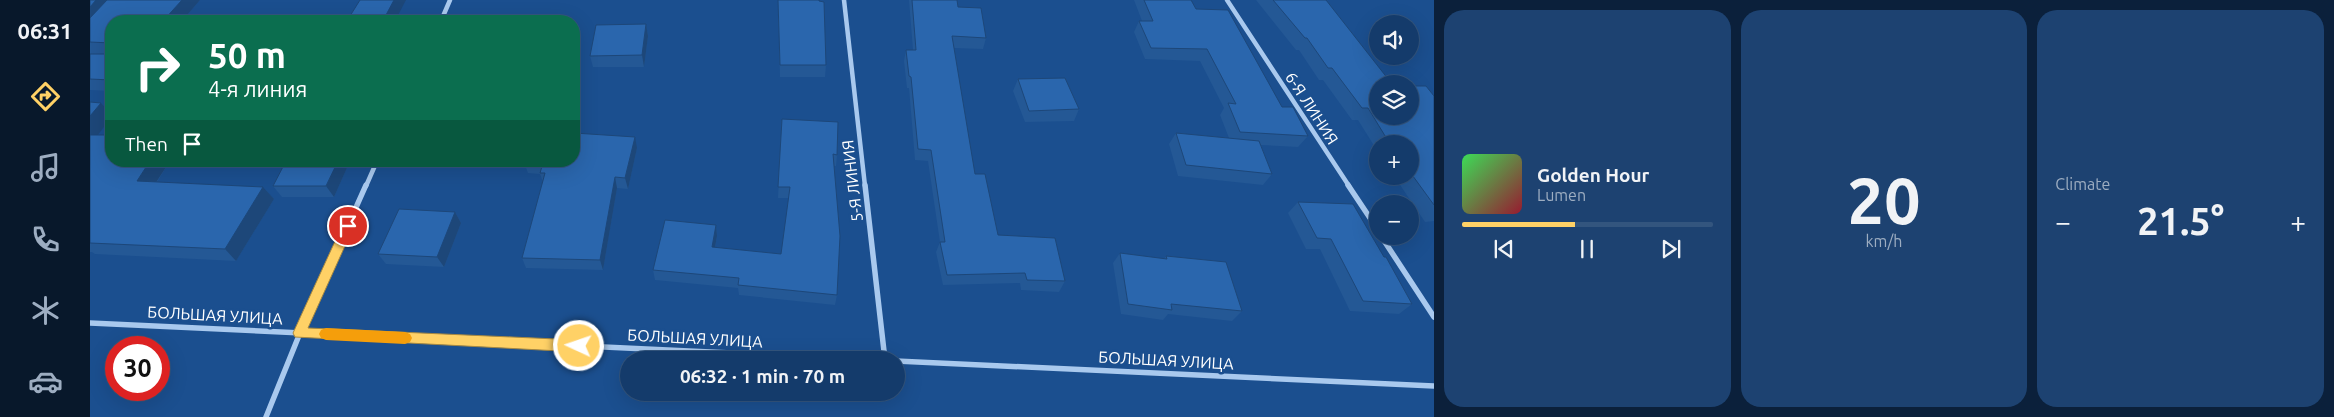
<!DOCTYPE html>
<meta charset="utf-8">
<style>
:root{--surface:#143b6b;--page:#1d4271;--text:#f1f3f6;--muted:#9dadc1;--line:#33557e;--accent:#ffd166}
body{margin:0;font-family:Ubuntu,sans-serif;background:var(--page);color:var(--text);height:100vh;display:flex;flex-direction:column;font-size:19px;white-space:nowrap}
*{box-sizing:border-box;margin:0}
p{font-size:16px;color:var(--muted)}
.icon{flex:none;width:28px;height:28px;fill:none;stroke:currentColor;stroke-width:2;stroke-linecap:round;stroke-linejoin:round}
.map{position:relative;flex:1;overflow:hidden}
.drawer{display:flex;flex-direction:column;gap:10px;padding:10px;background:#0b203b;width:900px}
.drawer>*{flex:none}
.banner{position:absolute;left:15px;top:15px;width:475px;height:152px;border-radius:20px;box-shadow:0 5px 20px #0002,0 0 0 1px var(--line);background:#0b6e4f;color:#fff;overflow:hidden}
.tools{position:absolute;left:1279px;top:15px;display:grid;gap:10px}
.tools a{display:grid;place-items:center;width:50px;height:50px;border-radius:50%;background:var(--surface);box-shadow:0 5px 20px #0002,0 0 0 1px var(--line);font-size:25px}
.speed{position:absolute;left:15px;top:336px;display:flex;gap:10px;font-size:25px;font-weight:700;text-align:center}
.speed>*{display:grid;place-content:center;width:65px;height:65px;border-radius:50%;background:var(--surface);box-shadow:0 5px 20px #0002,0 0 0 1px var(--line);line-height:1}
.speed .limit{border:8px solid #d22;background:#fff;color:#111}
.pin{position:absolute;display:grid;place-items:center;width:42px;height:42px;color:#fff;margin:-21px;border:2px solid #fff;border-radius:50%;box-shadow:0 1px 5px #0007}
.me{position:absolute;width:55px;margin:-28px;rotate:273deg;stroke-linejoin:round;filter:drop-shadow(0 0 4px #0008)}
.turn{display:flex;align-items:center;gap:18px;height:105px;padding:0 20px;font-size:22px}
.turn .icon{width:65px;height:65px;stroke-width:2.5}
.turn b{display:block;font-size:35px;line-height:42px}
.then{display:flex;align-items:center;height:48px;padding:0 20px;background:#0003;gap:10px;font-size:19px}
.big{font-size:38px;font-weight:700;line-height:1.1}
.drawer .tile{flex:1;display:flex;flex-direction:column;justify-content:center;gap:8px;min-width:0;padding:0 18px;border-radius:20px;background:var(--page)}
.drawer .dial{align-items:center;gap:0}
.dial b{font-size:65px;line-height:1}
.song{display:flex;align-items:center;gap:15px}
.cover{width:60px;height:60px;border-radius:8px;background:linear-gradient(135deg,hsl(130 70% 55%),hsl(350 70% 35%))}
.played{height:5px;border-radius:2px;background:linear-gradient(90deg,var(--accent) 45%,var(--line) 45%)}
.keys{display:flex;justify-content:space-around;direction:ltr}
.heat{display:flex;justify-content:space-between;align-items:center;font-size:28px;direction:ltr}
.drawer .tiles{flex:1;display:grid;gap:10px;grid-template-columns:repeat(3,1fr)}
.trip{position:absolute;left:530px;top:351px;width:285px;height:50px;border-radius:25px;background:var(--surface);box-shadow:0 5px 20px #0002,0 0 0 1px var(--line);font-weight:700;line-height:50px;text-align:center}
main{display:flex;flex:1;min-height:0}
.tabs{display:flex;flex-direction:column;width:90px;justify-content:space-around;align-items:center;background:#08182b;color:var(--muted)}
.tabs .icon{width:35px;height:35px}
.tabs .active{color:var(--accent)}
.tabs b{font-size:22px;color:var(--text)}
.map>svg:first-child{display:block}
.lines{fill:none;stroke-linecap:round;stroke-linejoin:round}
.minor-far1{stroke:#a9c9ee;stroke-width:4.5}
.minor{stroke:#a9c9ee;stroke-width:5.5}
.wall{fill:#245895}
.shaded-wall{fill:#1d4779}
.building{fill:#2a66ad;stroke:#1d4779}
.route{fill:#ffd166;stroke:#a68842}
.slow{fill:#f59e0b}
.labels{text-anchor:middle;stroke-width:5;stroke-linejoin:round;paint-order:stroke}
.street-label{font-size:16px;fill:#fff;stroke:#1b4f8f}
</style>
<main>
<nav class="tabs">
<b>06:31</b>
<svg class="icon active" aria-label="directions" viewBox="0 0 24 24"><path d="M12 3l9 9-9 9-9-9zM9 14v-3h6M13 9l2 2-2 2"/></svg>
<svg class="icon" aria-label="music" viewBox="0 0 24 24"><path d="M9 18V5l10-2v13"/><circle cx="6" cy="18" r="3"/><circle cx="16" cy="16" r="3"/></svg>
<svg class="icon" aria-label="phone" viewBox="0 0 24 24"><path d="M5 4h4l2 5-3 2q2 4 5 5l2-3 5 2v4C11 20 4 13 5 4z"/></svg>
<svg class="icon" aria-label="climate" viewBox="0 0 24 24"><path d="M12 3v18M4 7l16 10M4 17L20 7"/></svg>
<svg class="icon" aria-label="car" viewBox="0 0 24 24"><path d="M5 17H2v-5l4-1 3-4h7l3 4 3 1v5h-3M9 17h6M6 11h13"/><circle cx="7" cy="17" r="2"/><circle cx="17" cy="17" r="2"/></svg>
</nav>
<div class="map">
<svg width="1344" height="417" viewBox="0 0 1344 417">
<rect width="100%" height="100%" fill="#1b4f8f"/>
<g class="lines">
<g class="minor-far1">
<polyline points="754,0 775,186"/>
<polyline points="1137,0 1259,186"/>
<polyline points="351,21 360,0"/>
<polyline points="276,186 287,161"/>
</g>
<g class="minor">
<polyline points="775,185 795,360"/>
<polyline points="1258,185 1288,230"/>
<polyline points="1291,236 1344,317"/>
<polyline points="0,323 789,360"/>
<polyline points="806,361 1344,386"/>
<polyline points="176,417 210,333 276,185"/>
</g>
</g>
<g class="wall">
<polygon points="0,0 110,0 92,21 21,21 21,54 0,54"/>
<polygon points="688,0 729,0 736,65 735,77 690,77"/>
<polygon points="819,0 867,0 868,7 896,38 893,49 864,48 885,174 908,235 975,281 969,292 931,290 930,283 853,285 846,252 850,242 838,161 825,160 819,88 817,88 814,61 816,50 823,50"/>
<polygon points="1044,0 1101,0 1106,9 1218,136 1208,147 1171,145 1182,174 1173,185 1088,176 1079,144 1086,133 1139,138 1130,115 1134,108 1110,61 1055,59 1044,32 1049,21 1052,21"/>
<polygon points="1166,0 1236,0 1288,84 1344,96 1344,221 1335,222 1304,176 1320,176 1320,144 1288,144 1288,152 1268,120 1262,120 1233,80 1229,80 1209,50 1206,50"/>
<polygon points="556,24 558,36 554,67 503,67 500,56"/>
<polygon points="0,54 21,54 21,91 0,90"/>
<polygon points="928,79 989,109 984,121 935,122 923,91"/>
<polygon points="0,102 11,103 21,113 21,118 7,135 21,161 80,161 67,182 173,187 184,199 146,261 5,254 2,252 0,252"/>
<polygon points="692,119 747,155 746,166 744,166 747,295 745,305 649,295 648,288 565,280 563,270 626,225 627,236 625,248 691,254 699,198 688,198"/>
<polygon points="547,148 538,189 527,188 513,270 436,268 432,258 453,182 450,174 438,173 434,162"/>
<polygon points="196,161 260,161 244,197 192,197 183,186"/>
<polygon points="1208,202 1294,257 1322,304 1309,314 1260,311 1230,249 1216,249 1198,213"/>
<polygon points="365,212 371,223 354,267 296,264 288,254"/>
<polygon points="1030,253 1074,259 1076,256 1152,311 1142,321 1078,314 1073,320 1031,314 1023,263"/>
</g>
<g class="shaded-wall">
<polygon points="6,0 27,0 0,29 0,7"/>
<polygon points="92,0 110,0 92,21 73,21"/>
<polygon points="304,0 316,0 305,21 296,15"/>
<polygon points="312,15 315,21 308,21"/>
<polygon points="556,24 558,36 554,67 552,55"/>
<polygon points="11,103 21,113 21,118 0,145 0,116"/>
<polygon points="545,137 547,148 538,189 535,178"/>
<polygon points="60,161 80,161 59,193 47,181"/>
<polygon points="248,161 260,161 244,197 236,186"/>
<polygon points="525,177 527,188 513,270 510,260"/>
<polygon points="173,187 184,199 146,261 135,249"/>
<polygon points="365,212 371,223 354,267 347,257"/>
<polygon points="626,225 627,236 623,258 622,247"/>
</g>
<g class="building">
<polygon points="0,0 6,0 0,7"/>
<polygon points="17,0 92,0 73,21 21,21 21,43 0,42 0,18"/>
<polygon points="270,0 304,0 296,15 312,15 308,21 260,21 264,16 260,16"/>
<polygon points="688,0 729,0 729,1 734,2 736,65 690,65"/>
<polygon points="822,0 867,0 868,7 891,8 896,38 862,36 885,174 895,174 908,235 965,238 975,281 937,280 935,273 857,275 850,242 855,242 841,150 828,149 821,77 819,76 816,50 826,50"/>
<polygon points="1054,0 1101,0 1106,9 1138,10 1192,107 1203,107 1218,136 1150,132 1138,103 1146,104 1117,49 1061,48 1049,21 1063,21"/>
<polygon points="1183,0 1236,0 1302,84 1288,84 1288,116 1320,116 1320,86 1336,86 1344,96 1344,205 1320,172 1320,144 1300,144 1278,108 1272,108 1242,68 1238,68 1217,38 1215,38"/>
<polygon points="556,24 552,55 500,56 506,25"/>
<polygon points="0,54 21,54 21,80 0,79"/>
<polygon points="975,78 989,109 939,111 928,79"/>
<polygon points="0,102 11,103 0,116"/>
<polygon points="692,119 748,122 747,155 743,154 750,236 747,295 648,285 649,278 563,270 575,220 626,225 622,247 691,254 700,187 688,187"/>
<polygon points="484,133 545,137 535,178 525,177 510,260 432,258 455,173 450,173 453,163 434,162 434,161 484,161"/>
<polygon points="1086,133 1169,141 1182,174 1096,165"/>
<polygon points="0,135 21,135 21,161 60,161 47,181 173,187 135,249 0,243"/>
<polygon points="196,161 248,161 236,186 183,186"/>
<polygon points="1208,202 1263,204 1294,257 1296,257 1322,304 1273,301 1241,239 1227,238"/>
<polygon points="309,209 365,212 347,257 288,254"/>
<polygon points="1030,253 1077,259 1076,256 1136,262 1152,311 1081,304 1082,310 1038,304"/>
</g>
<polygon class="route" points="258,222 264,226 218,328 489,340 494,342 496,346 494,350 489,352 205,337 203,333 252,226"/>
<polygon class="slow" points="236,328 315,332 320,334 322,338 320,342 315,344 236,340 231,338 229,334 231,330"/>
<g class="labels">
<g class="street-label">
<text transform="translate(1222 108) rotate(57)" y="6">6-Я ЛИНИЯ</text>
<text transform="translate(762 181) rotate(-97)" y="6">5-Я ЛИНИЯ</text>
<text transform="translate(125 315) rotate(3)" y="6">БОЛЬШАЯ УЛИЦА</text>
<text transform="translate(605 338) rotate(3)" y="6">БОЛЬШАЯ УЛИЦА</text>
<text transform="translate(1076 360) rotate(3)" y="6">БОЛЬШАЯ УЛИЦА</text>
</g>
</g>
</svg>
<div class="tools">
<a><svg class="icon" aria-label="sound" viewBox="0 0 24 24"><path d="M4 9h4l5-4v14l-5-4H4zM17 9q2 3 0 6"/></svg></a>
<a><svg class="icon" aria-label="layers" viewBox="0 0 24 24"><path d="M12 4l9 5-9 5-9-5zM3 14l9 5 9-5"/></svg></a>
<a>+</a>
<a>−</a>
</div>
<div class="speed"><div class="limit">30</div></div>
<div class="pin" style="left:258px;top:226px;background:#d93025"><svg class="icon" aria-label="arrive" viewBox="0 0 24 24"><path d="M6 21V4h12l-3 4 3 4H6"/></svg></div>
<svg class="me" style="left:489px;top:346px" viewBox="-20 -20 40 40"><circle r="17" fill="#ffd166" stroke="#fff" stroke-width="3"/><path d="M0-11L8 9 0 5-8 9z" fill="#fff"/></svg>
<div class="trip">06:32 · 1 min · 70 m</div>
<div class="banner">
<div class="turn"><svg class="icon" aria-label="right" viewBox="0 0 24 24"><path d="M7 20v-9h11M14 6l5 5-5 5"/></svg><div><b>50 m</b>4-я линия</div></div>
<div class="then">Then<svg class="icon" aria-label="arrive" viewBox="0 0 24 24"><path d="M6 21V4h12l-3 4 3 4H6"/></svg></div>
</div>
</div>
<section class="drawer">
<div class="tiles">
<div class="tile">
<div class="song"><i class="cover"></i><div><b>Golden Hour</b><p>Lumen</p></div></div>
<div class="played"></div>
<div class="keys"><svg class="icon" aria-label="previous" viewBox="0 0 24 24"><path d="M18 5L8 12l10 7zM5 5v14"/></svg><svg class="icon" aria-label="pause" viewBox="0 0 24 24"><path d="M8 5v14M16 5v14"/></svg><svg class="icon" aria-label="next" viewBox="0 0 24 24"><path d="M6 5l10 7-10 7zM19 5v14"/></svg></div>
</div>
<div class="tile dial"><b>20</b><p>km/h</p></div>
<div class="tile"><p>Climate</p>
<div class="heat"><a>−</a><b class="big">21.5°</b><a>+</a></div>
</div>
</div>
</section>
</main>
